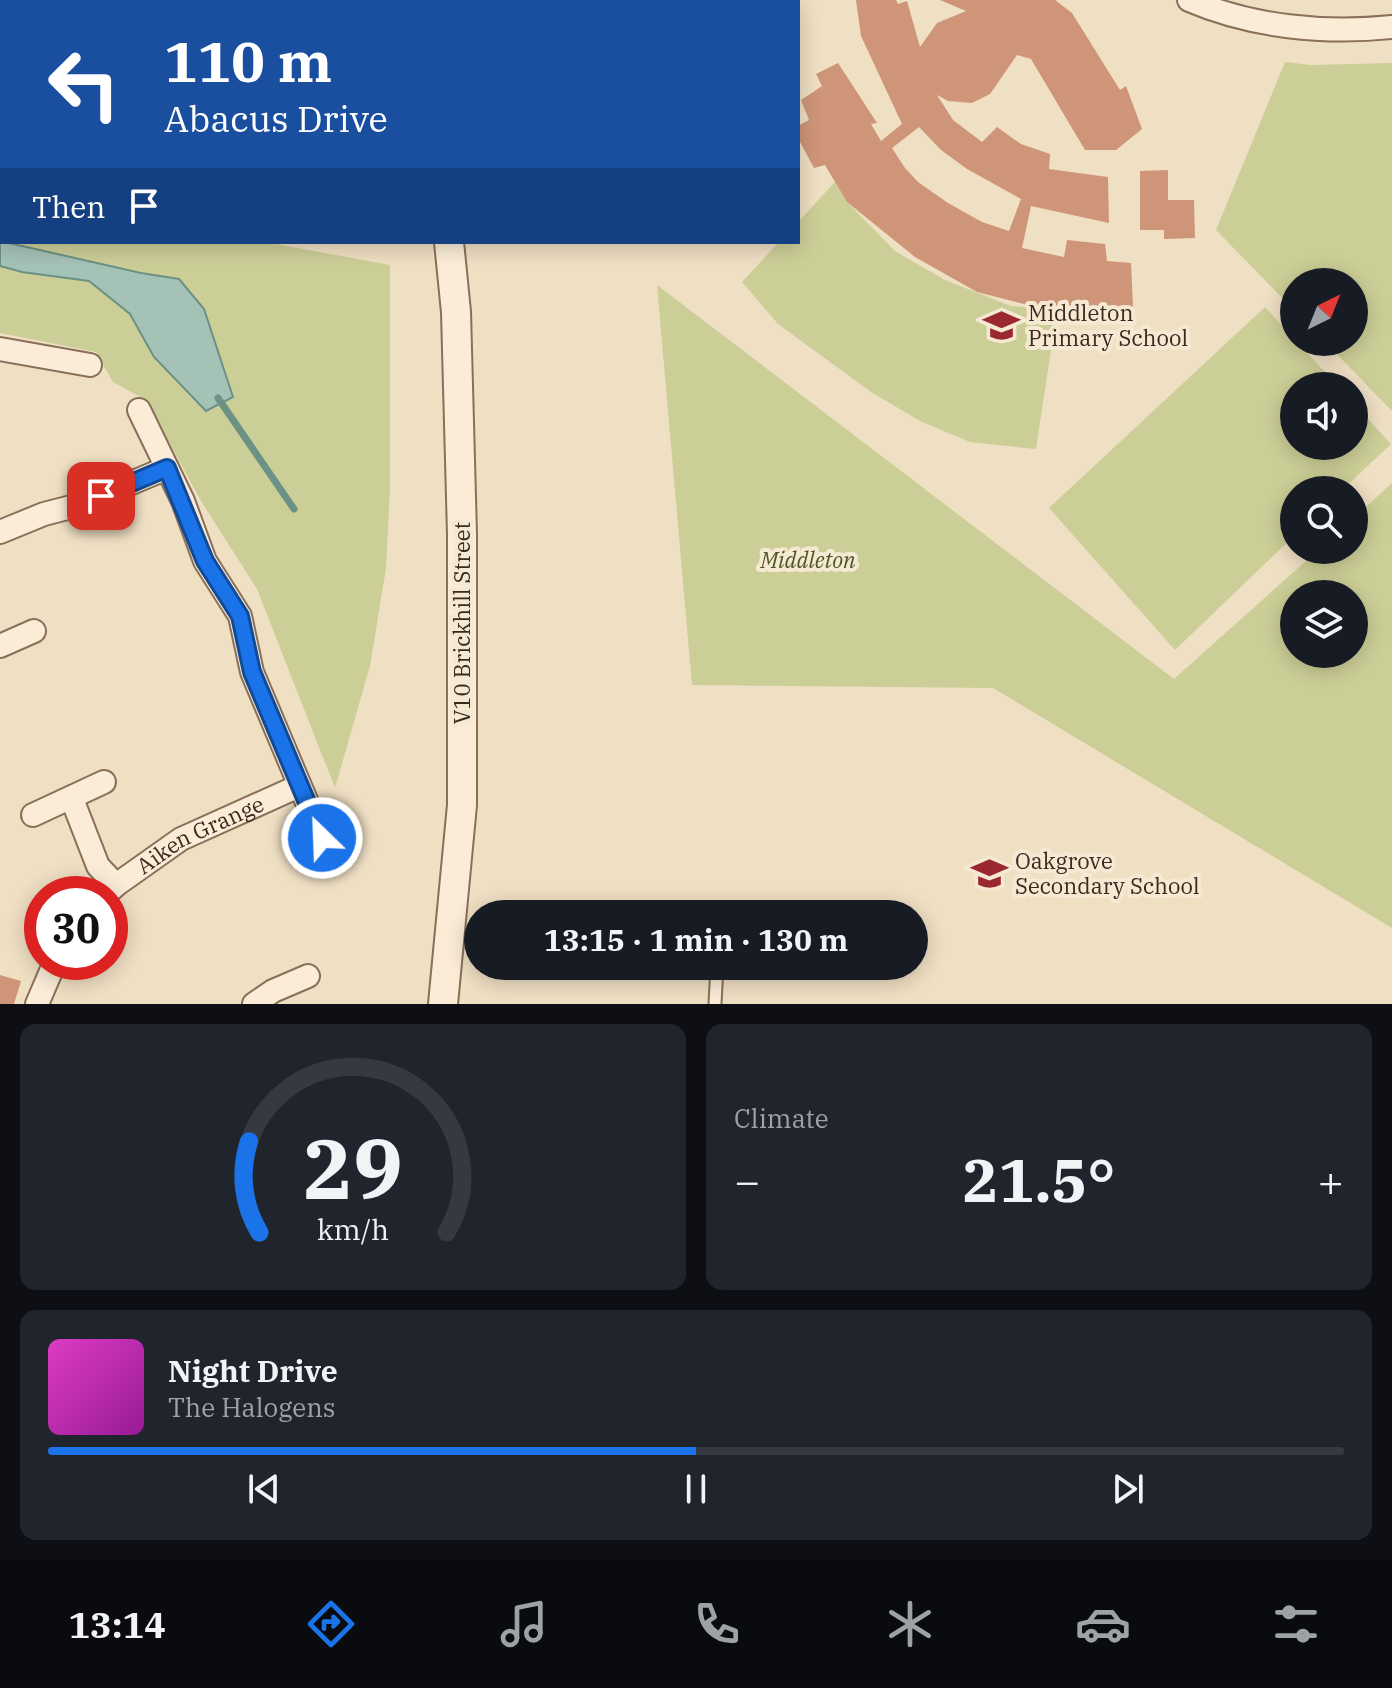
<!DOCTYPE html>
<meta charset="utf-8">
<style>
:root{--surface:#171b24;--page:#20242c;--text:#f1f3f6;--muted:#9ea1a6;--line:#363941;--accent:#1a73e8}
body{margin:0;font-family:"IBM Plex Serif",serif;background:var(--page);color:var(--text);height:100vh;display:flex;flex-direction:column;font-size:30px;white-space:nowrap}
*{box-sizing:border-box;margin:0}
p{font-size:26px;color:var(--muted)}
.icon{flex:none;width:44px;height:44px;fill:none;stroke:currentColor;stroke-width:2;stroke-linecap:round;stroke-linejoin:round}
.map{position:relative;height:1004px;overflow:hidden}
.details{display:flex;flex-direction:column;gap:20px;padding:20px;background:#0d0f14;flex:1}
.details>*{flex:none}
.guide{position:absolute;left:0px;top:0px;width:800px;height:244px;box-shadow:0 4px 20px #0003;background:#1a4fa0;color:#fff;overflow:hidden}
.needle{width:52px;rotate:43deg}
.tools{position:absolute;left:1280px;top:268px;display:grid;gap:16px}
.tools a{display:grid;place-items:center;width:88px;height:88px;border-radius:50%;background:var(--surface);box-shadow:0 4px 20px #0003;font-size:40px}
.speed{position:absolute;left:24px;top:876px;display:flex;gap:16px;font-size:40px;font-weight:700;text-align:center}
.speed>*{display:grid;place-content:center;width:104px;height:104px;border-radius:50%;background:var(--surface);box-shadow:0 4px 20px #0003;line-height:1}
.speed .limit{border:12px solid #d22;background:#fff;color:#111}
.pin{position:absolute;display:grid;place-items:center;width:68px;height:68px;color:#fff;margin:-34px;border-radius:16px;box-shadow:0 4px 12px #0006}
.me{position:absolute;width:88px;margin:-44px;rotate:336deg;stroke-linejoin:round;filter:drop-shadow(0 0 6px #0008)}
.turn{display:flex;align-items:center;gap:28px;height:168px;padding:0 32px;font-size:36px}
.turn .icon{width:104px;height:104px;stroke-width:2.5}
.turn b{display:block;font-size:56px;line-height:68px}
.then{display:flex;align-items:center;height:76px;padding:0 32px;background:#0003;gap:16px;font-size:30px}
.big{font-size:60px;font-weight:700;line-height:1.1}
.details .card{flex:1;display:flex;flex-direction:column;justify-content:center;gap:12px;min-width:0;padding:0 28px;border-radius:16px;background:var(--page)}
.details .dial{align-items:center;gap:0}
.dial svg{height:208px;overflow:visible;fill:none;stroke:var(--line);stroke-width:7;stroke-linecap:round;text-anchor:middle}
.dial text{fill:var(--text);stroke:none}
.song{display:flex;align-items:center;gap:24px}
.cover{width:96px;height:96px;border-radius:12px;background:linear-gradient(135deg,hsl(310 70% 55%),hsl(300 70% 35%))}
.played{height:8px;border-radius:4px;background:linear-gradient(90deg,var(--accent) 50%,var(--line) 50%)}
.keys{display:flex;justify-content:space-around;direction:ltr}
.heat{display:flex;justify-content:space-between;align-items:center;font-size:44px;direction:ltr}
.details .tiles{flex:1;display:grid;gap:20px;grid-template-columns:1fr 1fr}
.card:last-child{grid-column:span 2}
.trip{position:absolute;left:464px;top:900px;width:464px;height:80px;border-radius:40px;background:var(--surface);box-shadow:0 4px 20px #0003;font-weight:700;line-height:80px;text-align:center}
.tabs{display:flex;height:128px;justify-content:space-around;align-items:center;background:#090b0e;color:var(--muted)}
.tabs .icon{width:56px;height:56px}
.tabs .selected{color:var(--accent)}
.tabs b{font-size:36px;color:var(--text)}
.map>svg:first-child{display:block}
.green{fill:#ccce97;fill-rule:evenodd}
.water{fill:#a5c2b7;stroke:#6c9185;stroke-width:2}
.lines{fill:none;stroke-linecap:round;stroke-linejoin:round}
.stream{stroke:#6c9185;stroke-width:7}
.building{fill:#cf9578;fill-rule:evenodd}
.service-casing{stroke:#8a6f59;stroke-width:15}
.minor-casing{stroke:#8a6f59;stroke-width:26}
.tertiary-casing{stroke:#8a6f59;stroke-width:32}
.service{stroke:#faecd7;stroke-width:11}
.minor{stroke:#faecd7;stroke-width:22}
.tertiary{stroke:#faecd7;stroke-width:28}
.route-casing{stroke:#114b97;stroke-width:20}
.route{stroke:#1a73e8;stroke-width:14}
.labels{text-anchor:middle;stroke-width:8;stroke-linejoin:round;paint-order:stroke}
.poi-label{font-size:22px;fill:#3a291e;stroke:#f6e9d3;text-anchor:start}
.park-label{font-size:22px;font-style:italic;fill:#4e5724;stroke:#f6e9d3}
.street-label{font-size:22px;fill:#3a291e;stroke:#f6e9d3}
</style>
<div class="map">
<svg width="1392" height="1004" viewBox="0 0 1392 1004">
<rect width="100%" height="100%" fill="#efdfc3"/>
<g class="green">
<polygon points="1285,62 1311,65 1392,63 1392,411 1325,342 1354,342 1354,282 1294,282 1294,310 1216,230"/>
<polygon points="0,179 2,242 265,242 390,265 390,490 386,568 370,666 335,788 257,589 201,501 146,400 113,382 96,352 0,333"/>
<polygon points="835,182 847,202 895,251 945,280 1011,306 1057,310 1036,449 970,442 922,422 871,392 778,324 742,282 779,242 798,242 798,222"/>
<path d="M657,285l517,394 144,-129h36v-32l38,-35v445l-399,-240 -301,-3zM1294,594h60v60h-60z"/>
<polygon points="1265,307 1294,339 1294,342 1297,342 1338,386 1294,386 1294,446 1354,446 1354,404 1391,444 1342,490 1294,490 1294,536 1175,650 1049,508"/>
</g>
<polygon class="water" points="0,241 141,273 179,279 204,309 233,397 206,411 154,357 130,314 89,281 22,272 0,266"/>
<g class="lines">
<polyline class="stream" points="218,398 294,509"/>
</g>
<g class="building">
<path d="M856,0h40l2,4 9,-3 13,46 17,-24 29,-12 -26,-11h115l17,13 48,77 6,-4 16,43 -26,21h-31l-54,-91 -14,-4 -27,39 -18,9 -24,-2 -11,-6 16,25 29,22 15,-15 24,17 29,10 -1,15 59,8 1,46 -78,-17 -9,42 42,9 3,-17 38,4 2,17 24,2 2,44 -85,3 -71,-18 -62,-35 -68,-55 -22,-37 -11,3 -16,-30v-12l11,-6 -8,-20 21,-14 -6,-12 22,-11 39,60 -6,1 10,17 21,-17 -41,-88zM919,127l22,23 26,19 54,30 -12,32 -27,-9 -34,-19 -30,-21 -13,-14 -13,-20z"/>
<polygon points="1168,170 1168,200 1194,200 1195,238 1164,239 1164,230 1140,230 1140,171"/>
<polygon points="0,975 21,981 14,1004 0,1004"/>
</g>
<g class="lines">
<defs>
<polyline id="service" points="715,1004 717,966"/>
<g id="minor">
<polyline points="83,0 83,2"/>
<polyline points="308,0 309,2"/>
<path d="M1189,0c63,27 135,34 203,27"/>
<polyline points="0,153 2,153"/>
<polyline points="0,349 90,365"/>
<polyline points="139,410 183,501 205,561 240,616 252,672 322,838"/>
<polyline points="0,532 44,514 79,505 167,468"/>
<polyline points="0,646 34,631"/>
<polyline points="72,799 98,866 116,885"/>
<polyline points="33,815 104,782"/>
<path id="s1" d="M106,894l10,-9 65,-46 118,-53"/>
<polyline points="37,1004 55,962"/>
<polyline points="254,1004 273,991 308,976"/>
</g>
<g id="tertiary">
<polyline points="417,0 417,2"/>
<polyline points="443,1004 462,805 462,534 456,312 449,242"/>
</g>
</defs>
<use href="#service" class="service-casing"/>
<use href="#minor" class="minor-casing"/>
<use href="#tertiary" class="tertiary-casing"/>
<use href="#service" class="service"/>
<use href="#minor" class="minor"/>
<use href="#tertiary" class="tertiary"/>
</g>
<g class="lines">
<defs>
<polyline id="route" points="101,496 167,468 205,561 240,616 252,672 322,838"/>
</defs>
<use href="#route" class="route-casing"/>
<use href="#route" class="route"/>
</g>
<defs>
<symbol id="school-bare" viewBox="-9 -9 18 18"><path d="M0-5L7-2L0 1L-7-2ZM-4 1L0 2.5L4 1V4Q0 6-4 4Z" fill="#9b2731" stroke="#f6e9d3" stroke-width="2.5" paint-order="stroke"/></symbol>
</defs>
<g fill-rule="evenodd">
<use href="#school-bare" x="976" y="300" width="51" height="51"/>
<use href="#school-bare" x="964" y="848" width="51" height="51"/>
</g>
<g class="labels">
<g class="poi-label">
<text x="1028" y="321">Middleton<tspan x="1028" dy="25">Primary School</tspan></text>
<text x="1015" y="869">Oakgrove<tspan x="1015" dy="25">Secondary School</tspan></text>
</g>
<g class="park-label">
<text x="808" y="568">Middleton</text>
</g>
<g class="street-label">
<text transform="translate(462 623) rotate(-90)" y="8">V10 Brickhill Street</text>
<text dy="8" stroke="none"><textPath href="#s1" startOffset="112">Aiken Grange</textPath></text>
</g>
</g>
</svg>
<div class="tools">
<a><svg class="needle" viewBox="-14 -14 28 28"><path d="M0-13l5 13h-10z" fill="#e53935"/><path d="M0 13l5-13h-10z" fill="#9ea1a6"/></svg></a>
<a><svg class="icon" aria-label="sound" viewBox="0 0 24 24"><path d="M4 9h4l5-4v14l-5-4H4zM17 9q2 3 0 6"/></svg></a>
<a><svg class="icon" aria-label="search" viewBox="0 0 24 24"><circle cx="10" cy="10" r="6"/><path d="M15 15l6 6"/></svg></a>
<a><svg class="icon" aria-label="layers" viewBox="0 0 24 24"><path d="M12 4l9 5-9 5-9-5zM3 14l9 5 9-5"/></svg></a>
</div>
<div class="speed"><div class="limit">30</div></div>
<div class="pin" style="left:101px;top:496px;background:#d93025"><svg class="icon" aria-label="arrive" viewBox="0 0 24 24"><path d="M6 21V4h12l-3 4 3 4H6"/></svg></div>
<svg class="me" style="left:322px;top:838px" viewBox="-20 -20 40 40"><circle r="17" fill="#1a73e8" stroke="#fff" stroke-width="3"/><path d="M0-11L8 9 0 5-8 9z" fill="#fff"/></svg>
<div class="trip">13:15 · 1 min · 130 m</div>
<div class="guide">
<div class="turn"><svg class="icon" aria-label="left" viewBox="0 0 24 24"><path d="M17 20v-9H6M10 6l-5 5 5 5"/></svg><div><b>110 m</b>Abacus Drive</div></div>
<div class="then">Then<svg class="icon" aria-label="arrive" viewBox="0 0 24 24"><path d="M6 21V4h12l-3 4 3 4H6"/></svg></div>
</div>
</div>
<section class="details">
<div class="tiles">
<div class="card dial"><svg viewBox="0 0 100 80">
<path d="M14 69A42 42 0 1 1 86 69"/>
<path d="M14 69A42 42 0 0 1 10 34" stroke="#1a73e8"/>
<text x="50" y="56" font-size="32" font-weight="700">29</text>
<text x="50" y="72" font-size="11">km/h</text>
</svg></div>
<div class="card"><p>Climate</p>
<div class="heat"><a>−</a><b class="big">21.5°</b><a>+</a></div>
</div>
<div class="card">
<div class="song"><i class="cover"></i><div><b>Night Drive</b><p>The Halogens</p></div></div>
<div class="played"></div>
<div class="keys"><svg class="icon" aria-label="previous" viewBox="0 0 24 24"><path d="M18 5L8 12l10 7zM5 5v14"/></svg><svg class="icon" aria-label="pause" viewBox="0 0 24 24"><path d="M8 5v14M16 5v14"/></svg><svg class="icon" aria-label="next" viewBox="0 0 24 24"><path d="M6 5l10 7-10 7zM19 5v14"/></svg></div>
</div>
</div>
</section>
<nav class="tabs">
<b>13:14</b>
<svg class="icon selected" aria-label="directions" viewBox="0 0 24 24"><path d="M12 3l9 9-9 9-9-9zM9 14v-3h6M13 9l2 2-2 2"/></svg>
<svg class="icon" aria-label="music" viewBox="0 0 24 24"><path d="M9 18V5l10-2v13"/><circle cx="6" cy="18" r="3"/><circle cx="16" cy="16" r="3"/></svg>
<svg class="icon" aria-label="phone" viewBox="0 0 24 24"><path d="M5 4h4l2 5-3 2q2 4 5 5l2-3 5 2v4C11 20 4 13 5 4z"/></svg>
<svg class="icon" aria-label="climate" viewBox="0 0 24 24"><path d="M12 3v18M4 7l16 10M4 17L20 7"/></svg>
<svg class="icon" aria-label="car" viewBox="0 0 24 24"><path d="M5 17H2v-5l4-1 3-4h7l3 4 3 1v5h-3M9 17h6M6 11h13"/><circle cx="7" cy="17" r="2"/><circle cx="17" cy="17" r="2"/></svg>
<svg class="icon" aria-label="filters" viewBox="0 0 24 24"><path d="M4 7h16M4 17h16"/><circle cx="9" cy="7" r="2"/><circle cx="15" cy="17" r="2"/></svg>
</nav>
